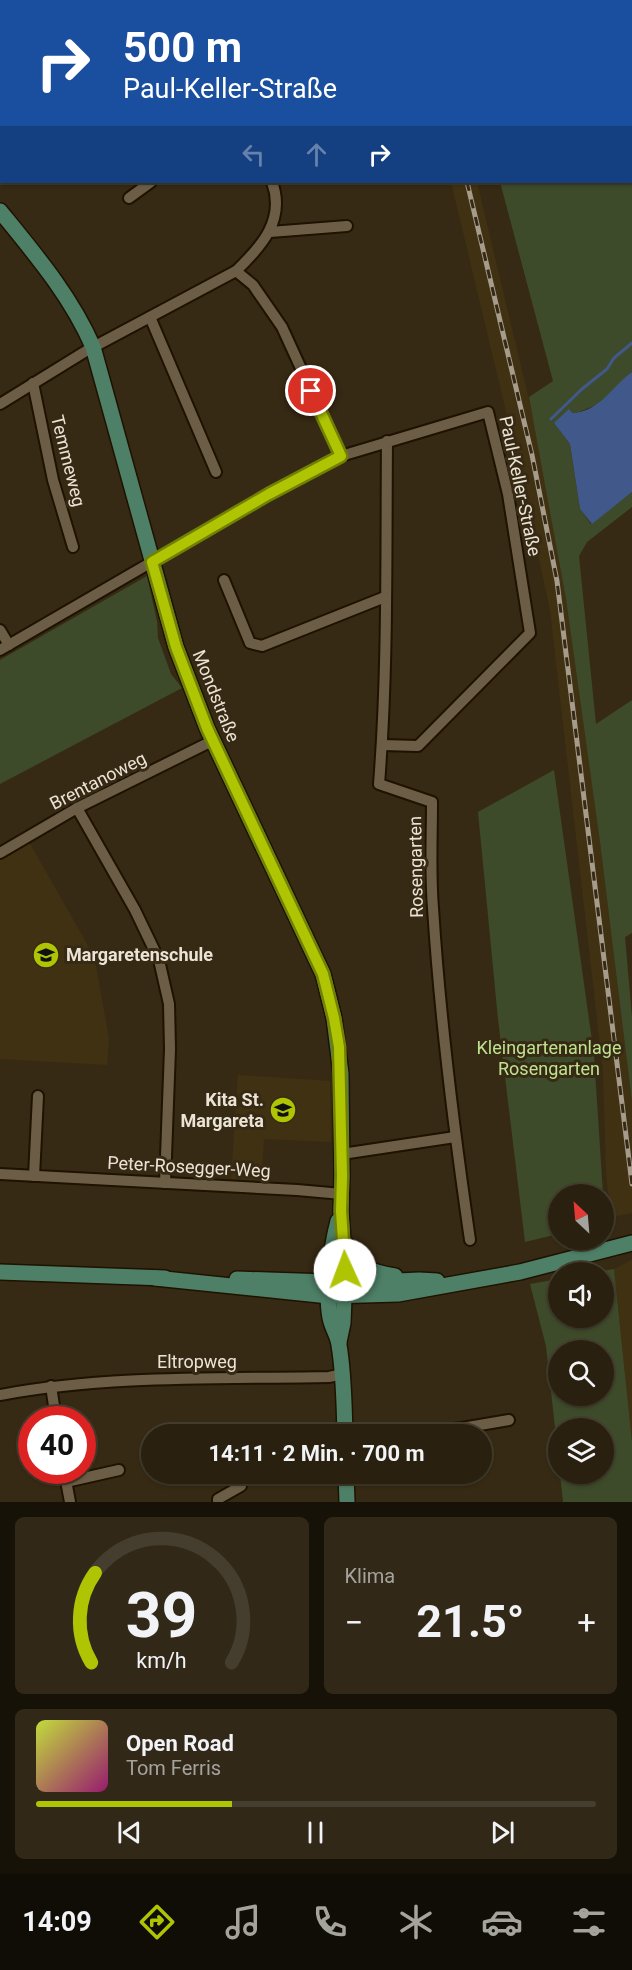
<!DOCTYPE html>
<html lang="de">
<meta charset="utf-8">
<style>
:root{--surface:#29200f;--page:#312818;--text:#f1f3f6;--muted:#a5a39e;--line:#453e2f;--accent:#afc504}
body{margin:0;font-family:Roboto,sans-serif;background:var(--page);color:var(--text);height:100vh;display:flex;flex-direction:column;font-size:22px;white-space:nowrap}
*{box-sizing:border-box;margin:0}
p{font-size:20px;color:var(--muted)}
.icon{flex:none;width:33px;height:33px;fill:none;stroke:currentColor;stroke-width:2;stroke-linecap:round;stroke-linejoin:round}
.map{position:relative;height:1502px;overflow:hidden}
.details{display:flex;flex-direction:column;gap:15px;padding:15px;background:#171208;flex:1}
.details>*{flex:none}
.hud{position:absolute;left:0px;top:0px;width:633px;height:183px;box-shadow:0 2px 4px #0004,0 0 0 2px var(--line);background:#1a4fa0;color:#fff;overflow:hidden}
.needle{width:39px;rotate:334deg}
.controls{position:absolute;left:548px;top:1184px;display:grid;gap:12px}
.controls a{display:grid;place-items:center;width:66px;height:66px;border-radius:50%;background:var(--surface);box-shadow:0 2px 4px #0004,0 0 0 2px var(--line);font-size:30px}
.speed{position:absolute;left:18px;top:1406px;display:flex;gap:12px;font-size:30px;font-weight:700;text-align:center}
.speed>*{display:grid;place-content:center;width:78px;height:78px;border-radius:50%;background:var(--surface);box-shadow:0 2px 4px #0004,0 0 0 2px var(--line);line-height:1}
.speed .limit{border:9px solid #d22;background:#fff;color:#111}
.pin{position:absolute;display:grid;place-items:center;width:51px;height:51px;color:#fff;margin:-26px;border:3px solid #fff;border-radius:50%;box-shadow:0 2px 6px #0007}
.me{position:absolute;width:66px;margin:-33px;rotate:358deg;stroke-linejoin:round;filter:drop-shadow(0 0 4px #0008)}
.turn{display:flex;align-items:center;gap:21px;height:126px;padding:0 24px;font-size:27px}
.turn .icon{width:78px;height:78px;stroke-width:2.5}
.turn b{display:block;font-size:42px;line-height:51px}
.lanes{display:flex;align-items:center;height:57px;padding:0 24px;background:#0003;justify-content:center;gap:30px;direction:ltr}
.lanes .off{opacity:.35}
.big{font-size:45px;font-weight:700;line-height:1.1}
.details .card{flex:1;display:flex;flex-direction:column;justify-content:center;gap:9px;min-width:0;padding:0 21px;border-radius:9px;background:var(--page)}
.details .dial{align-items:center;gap:0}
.dial svg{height:156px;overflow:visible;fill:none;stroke:var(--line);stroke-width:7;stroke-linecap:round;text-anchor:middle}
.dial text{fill:var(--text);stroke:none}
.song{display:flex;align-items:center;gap:18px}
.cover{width:72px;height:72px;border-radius:9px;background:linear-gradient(135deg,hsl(70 70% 55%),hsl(320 70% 35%))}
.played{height:6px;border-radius:3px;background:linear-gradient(90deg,var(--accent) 35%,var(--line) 35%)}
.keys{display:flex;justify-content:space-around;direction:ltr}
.heat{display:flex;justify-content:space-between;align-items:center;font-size:33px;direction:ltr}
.details .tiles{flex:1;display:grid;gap:15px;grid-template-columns:1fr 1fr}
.card:last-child{grid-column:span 2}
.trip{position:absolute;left:141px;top:1424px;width:351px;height:60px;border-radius:30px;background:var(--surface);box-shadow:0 2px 4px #0004,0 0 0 2px var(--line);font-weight:700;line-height:60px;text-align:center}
.dock{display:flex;height:96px;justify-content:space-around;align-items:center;background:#100d06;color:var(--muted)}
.dock .icon{width:42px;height:42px}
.dock .on{color:var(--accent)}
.dock b{font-size:27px;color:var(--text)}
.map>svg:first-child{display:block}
.built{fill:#413113}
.green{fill:#3d4b2a;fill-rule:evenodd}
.water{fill:#41598a}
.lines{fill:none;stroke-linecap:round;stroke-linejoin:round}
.stream{stroke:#41598a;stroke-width:3}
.street-casing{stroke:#1e1200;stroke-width:14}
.secondary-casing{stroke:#1e1200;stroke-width:18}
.street{stroke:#6c5e46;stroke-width:10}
.secondary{stroke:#4e8067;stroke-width:15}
.rail-casing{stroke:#a69c8c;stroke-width:5}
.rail{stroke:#372a14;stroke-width:3;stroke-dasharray:9;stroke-linecap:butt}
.route-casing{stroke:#728003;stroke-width:15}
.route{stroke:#afc504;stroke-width:10}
.labels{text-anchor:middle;stroke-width:6;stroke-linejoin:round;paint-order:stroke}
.street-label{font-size:18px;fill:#ebe3d6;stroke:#372a14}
.poi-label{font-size:18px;font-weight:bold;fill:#ebe3d6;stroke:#372a14;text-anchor:start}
.park-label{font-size:18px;fill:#bee28f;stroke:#372a14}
</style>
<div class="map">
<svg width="632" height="1502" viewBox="0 0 632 1502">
<rect width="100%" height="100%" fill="#372a14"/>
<g class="built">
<polygon points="451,182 477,182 536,429 566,599 600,842 632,1102 632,1213 611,1217 606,1173 603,1071 550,610 518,461"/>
<polygon points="29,842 87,944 96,966 109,1039 107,1065 0,1059 0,859"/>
<polygon points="238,1075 330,1081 331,1142 264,1139 261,1181 231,1179"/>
<polygon points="632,1260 632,1442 614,1269"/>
</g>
<g class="green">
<polygon points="632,102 632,372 601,403 579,412 572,413 554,423 570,444 580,509 591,524 632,492 632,507 587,542 579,556 596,724 632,700 632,933 625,937 632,1017 632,1102 600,842 566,599 529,397 553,381 500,182 632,182"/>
<polygon points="147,576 157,621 158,638 171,674 182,688 0,784 0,660"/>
<polygon points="554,770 594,1055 603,1194 558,1194 558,1234 525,1242 498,1019 478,812"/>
<path d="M614,1269l18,173v60h-69l-3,-29h43v-45h-45v27l-12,-109 -16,-62 28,-5v38h45v-45h-7zM558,1350h45v45h-45z"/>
</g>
<path class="water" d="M632,372v120l-40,32 -12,-15 -10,-65 -16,-21 15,-14 3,4c28,-1 40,-27 60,-41z"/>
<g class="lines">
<polyline class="stream" points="551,419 582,389 607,369 614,358 632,343"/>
<defs>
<g id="street">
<polyline points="15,0 16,2"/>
<polyline points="167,0 168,2"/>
<polyline points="222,2 226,0"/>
<polyline points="0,69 2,71"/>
<polyline points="0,141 2,140"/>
<polyline points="129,198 151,182"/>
<polyline points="270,232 347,226"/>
<polyline points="236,271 253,285 282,327 341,456"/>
<polyline points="150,317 216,472"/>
<polyline points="33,383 53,480 73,547"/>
<path d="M0,404l86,-53 150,-80c25,-24 50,-51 36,-89"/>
<path d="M387,441c-1,114 1,229 -8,343l53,18c0,35 -2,71 1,106 7,111 21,222 37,332"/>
<polyline points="224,580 250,643 262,646 385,597"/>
<polyline points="0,630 9,645"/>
<polyline points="0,650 269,494 341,456 488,412 508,494 530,633 418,746 382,745"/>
<polyline points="77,808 135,910 159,960 169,1004 170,1049 165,1183"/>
<polyline points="0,853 77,808 212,741"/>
<polyline points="342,1154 455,1137"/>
<polyline points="0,1174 297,1190 342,1194"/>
<polyline points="34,1176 38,1096"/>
<polyline points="51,1386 56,1419"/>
<path d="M0,1395c109,-20 219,-16 329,-18l14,-3"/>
<polyline points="408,1434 462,1428 509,1420"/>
<polyline points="64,1470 70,1502"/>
<polyline points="66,1482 119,1470"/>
<polyline points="218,1502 218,1499 241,1486"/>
</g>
<g id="secondary">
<path d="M0,211c35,43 71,85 93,136l83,300 31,81 116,246 11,44 7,56 1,102 -1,35 4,62 -2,50 -4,19"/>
<path d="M338,1221c-7,27 -13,70 -8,97 2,10 8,18 9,27 5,30 5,59 6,89"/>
<path d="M346,1244c8,22 27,29 49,32"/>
<polyline points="0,1272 165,1278"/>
<polyline points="155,1278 329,1296 398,1294 520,1272 632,1243"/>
<polyline points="237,1279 357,1283 419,1280 437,1281"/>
<polyline points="346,1473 347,1502"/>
</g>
</defs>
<use href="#street" class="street-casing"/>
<use href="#secondary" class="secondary-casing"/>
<use href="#street" class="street"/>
<use href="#secondary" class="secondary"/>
<defs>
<g id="rail">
<polyline points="419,0 420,2"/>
<polyline points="467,182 532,455 557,581 632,1184"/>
</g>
</defs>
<use href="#rail" class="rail-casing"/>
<use href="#rail" class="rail"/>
</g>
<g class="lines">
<defs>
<polyline id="route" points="311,391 341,456 269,494 152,562 176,647 207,728 323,974 334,1018 339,1047 342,1176 341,1211 345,1270"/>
</defs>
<use href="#route" class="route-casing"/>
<use href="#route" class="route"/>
</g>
<defs>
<symbol id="school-disc" viewBox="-11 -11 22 22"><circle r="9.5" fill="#afc504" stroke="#372a14"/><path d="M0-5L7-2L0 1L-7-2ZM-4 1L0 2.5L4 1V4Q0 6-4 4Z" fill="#111"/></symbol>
</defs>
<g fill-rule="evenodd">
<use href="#school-disc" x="31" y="940" width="30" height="30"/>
<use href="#school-disc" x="268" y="1095" width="30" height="30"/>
</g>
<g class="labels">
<g class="street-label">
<text transform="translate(68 461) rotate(76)" y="6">Temmeweg</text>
<text transform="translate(520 486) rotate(78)" y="6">Paul-Keller-Straße</text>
<text transform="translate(216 696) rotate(68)" y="6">Mondstraße</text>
<text transform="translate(98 781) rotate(-27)" y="6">Brentanoweg</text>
<text transform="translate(416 867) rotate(-91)" y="6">Rosengarten</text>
<text transform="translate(189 1167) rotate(3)" y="6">Peter-Rosegger-Weg</text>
<text x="197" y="1368">Eltropweg</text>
</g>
<g class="poi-label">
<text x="66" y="961">Margaretenschule</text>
<text x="264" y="1106" text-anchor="end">Kita St.<tspan x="264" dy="21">Margareta</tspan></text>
</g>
<g class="park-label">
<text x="549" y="1054">Kleingartenanlage<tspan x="549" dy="21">Rosengarten</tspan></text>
</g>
</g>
</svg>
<div class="controls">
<a><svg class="needle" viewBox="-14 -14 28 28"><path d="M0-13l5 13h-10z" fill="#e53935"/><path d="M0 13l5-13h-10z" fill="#a5a39e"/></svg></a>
<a><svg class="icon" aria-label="sound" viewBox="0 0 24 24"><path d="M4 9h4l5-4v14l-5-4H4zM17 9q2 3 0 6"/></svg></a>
<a><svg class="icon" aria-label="search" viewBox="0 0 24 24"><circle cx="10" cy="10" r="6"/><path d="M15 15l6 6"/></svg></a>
<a><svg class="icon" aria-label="layers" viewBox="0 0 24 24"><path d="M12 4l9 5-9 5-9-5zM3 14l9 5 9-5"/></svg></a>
</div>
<div class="speed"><div class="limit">40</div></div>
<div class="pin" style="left:311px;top:391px;background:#d93025"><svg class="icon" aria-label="arrive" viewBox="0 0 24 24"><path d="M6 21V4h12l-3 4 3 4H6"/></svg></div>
<svg class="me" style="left:345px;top:1270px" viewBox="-20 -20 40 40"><circle r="19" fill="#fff"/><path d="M0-13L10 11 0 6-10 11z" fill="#afc504"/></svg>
<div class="trip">14:11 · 2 Min. · 700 m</div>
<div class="hud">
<div class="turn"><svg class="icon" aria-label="right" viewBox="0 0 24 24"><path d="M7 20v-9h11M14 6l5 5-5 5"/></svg><div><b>500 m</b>Paul-Keller-Straße</div></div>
<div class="lanes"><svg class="icon off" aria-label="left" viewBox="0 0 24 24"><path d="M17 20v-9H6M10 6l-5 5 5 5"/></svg><svg class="icon off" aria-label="ahead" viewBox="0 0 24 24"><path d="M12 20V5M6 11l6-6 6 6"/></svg><svg class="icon" aria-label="right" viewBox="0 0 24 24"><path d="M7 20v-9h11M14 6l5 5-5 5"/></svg></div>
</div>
</div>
<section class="details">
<div class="tiles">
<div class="card dial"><svg viewBox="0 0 100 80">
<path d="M14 69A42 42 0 1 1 86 69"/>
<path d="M14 69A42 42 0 0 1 16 23" stroke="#afc504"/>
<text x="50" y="56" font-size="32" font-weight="700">39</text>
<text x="50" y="72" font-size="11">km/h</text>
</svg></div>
<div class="card"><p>Klima</p>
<div class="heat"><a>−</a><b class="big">21.5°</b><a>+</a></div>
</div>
<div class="card">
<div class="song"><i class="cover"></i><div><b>Open Road</b><p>Tom Ferris</p></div></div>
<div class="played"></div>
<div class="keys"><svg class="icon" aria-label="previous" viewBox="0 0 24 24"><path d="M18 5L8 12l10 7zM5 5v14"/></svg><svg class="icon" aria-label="pause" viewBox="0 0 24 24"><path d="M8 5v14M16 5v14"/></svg><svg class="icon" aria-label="next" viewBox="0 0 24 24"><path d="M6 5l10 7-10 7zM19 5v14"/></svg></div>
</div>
</div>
</section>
<nav class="dock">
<b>14:09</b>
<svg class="icon on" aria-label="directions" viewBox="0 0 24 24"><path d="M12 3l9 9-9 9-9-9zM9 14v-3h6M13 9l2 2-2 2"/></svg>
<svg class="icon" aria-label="music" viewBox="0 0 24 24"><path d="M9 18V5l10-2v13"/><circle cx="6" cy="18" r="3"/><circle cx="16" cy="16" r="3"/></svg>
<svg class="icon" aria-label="phone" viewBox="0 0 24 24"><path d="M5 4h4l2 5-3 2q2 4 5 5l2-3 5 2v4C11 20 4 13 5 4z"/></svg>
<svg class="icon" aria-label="climate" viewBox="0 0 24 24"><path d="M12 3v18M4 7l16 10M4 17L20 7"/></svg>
<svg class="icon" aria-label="car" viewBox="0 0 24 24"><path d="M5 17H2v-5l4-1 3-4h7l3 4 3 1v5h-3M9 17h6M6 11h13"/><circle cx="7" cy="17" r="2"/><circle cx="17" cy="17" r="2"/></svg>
<svg class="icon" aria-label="filters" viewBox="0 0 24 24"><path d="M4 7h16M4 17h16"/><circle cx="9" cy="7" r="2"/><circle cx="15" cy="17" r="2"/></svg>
</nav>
